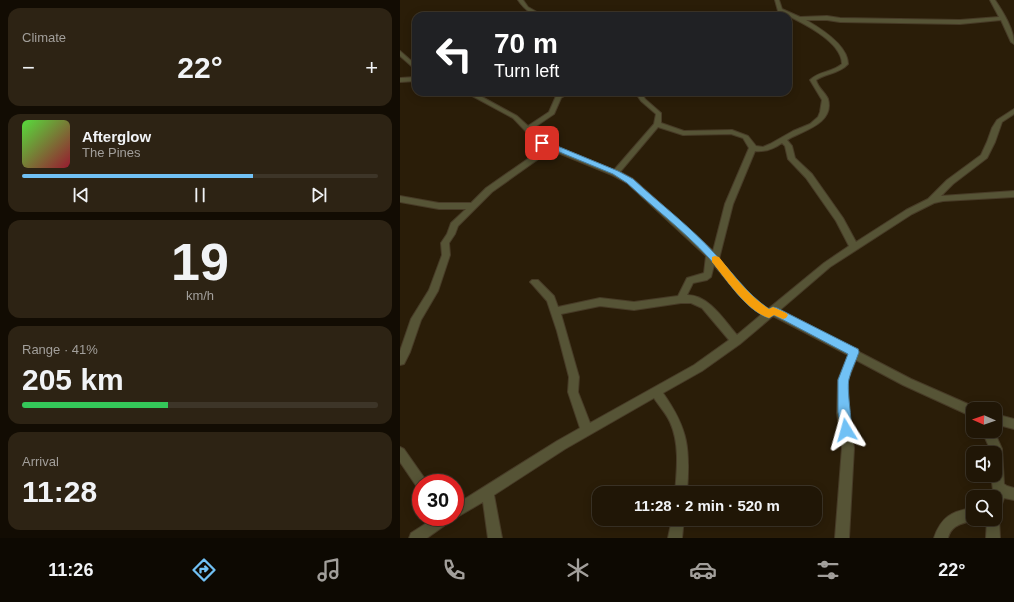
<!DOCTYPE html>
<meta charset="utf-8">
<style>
:root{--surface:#201606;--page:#2d2314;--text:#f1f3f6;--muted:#a29f9b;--line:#3d3528;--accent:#71c1f5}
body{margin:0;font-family:Helvetica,sans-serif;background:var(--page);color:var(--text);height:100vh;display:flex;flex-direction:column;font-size:15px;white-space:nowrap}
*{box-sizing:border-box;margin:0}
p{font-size:13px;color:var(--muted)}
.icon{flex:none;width:22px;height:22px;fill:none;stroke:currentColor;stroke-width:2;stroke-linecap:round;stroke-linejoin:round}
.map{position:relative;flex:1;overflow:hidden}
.panel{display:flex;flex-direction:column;gap:8px;padding:8px;background:#120c03;width:400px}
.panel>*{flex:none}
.top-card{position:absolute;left:12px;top:12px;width:380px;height:84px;border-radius:12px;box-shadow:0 2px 10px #0003,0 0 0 1px var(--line);background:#202124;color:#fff;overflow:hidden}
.needle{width:26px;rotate:272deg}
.buttons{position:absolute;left:566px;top:402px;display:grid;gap:8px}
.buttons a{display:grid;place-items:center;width:36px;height:36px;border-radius:8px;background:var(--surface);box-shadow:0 2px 10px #0003,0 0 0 1px var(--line);font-size:20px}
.speed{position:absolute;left:12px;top:474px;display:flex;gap:8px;font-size:20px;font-weight:700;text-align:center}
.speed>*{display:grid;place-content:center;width:52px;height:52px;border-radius:50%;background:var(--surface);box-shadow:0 2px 10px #0003,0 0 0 1px var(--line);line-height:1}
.speed .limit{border:6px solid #d22;background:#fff;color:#111}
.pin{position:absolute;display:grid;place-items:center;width:34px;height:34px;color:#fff;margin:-17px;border-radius:8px;box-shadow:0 2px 6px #0006}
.me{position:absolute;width:44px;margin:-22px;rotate:352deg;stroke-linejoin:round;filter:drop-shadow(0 0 3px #0008)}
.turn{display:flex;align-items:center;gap:14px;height:84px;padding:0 16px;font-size:18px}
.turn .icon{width:52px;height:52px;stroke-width:2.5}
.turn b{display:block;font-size:28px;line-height:34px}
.big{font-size:30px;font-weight:700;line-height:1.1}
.panel .tile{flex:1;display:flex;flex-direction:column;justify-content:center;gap:6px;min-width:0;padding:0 14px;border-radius:12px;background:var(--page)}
.panel .dial{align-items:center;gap:0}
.dial b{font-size:52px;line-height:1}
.song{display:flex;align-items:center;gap:12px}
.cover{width:48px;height:48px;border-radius:6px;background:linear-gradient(135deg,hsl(110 70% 55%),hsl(350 70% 35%))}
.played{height:4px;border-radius:2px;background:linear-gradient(90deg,var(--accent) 65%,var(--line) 65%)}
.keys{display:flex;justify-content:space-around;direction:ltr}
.heat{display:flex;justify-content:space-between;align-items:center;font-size:22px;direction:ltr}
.charge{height:6px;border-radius:3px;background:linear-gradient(90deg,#34c759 41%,var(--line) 0)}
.trip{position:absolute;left:192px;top:486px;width:230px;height:40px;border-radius:12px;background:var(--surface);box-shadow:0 2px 10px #0003,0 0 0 1px var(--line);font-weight:700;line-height:40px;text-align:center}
.dock{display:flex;height:64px;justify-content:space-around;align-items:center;background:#0d0902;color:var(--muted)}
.dock .icon{width:28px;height:28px}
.dock .on{color:var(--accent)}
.dock b{font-size:18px;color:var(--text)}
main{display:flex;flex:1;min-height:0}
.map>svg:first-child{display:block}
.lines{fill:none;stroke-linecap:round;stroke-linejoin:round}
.minor-casing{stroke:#473b27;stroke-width:2}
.minor{fill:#565436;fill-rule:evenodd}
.route{fill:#71c1f5;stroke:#497d9f}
.slow{fill:#f59e0b}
</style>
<main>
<section class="panel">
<div class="tile"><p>Climate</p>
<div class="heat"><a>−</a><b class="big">22°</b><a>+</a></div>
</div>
<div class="tile">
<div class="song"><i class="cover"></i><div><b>Afterglow</b><p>The Pines</p></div></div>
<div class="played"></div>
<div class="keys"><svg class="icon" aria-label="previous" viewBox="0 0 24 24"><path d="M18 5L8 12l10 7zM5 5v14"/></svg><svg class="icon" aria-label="pause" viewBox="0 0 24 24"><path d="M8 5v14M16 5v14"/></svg><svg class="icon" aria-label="next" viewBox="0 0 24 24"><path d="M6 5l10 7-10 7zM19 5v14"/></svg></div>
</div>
<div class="tile dial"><b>19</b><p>km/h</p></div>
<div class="tile"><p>Range · 41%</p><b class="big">205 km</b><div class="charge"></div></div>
<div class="tile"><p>Arrival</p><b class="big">11:28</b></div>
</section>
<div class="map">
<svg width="614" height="538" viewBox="0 0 614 538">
<rect width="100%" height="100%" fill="#2a1d08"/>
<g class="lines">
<defs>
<g id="minor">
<path d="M118,0h5l5,7 16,9c-12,0 -20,-7 -26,-16z"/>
<path d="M375,0h4l3,9 18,8 27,-1 13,2 120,2 39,-3 -9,-17h5c8,12 19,29 19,44l-3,-2 -10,-22 -41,4 -120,-2 -13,-2h-21c14,8 42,25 42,44 -9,10 -22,9 -32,16 2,8 9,12 12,19 7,25 -27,32 -41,41l5,6 3,12 17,16 31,44 13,24 50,-32 22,-11 19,-19 34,-25 6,-13 5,-14 5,-8 17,-11v5l-12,8 -7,20 -8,16 -34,26 -12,12 73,-5v6l-71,4 -9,2 -22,11 -82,53 -50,43 73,38 5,1 1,3 52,27 66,29 -4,1v8l-70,-32 -47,-25 -8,20 1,33 5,35 -5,90h-14l7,-90 -5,-35 1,-33 10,-25 -75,-39 -33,28 -38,27 -39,22c26,37 27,56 24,100h-12c2,-23 5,-49 -5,-71 -4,-9 -11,-16 -16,-24l-89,51 -71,46 8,43h-14l-5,-36 -24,14 -6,2 -2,3 -24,17h-18l2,-5 25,-16h19v-12l102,-64 23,-13 -12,-36 1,-15 -12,-46 -10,-30 -15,-17 -2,-2 2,-2h6l16,16 4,11 42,-9 34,4 44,-6 9,-18 17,-5 2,-17 -79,-73 -15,-8 -61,-25 -59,42 -34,34 -3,8 -6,9 1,12 -12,36 -17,29 -11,32 -6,12 -4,1v-14l11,-32 18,-29 13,-35 -1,-12 6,-9 4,-11 15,-14h-27l-39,-7v-6l39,7h32l15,-15 59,-41 -6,-2 -26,-27 -48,-26h8l44,24 11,10 21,-14 7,-16 7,-4h8l-10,6 -7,16 -22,15 13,12 8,4 61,25 40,-46 2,-10 -15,-13 -6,-9h6l4,7 16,14v10l23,8 48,-1 16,6 8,10 7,1 7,-3 23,-13 17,-7 8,-7 2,-5 2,-12 -12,-20c9,-9 23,-8 32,-16 0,-24 -45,-44 -64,-53zM258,127l25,8 48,-1 12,4 6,10 -24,56 -12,47 -80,-72 -13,-7zM382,143l3,3 3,13 18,19 30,43 13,25 -25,17 -56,46c-20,-13 -34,-32 -49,-50l14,-55 22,-53c10,1 19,-2 27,-8zM314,265c15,18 28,36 48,49l-25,21c-13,-15 -28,-40 -50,-40l6,-12 14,-3 4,-3zM281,303h10l11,5 27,32 -35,25 -104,58 -12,-31 1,-15 -18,-63 39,-8 34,4z"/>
<polygon points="0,51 16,65 16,70 0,56"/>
<polygon points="16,77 16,81 0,82 0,78"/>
<polygon points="595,414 614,419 614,429 595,424"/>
<polygon points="582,431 594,431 602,449 604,484 607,486 614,488 614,500 604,498 599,513 597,514 599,519 600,538 586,538 587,519 595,519 595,497 591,497 593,490 591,475 595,475 595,453 590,453 590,449"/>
<polygon points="0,447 4,449 25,479 27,483 21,483 21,489 17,487 0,462"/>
<path d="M573,508v11h3c-12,5 -24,4 -28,19h-14c7,-21 18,-27 39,-30z"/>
<polygon points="272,519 284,519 282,538 268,538"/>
</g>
</defs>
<use href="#minor" class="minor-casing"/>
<use href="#minor" class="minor"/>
</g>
<path class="route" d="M140,141h5l73,30 15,8c26,24 59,49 82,75 18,19 32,40 54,55l4,-2 4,1 81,41 1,3c-3,9 -8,18 -10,27 -3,13 5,47 1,55l-4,1 -4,-1 -4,-22v-32l10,-26 -74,-39 -5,3c-25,-8 -44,-42 -60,-60 -25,-27 -55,-50 -82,-75l-14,-9 -73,-30z"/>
<path class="slow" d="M315,256l4,1c15,19 29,38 50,52l4,-2 13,6 2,2 -2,3 -3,1 -9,-4 -5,3c-22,-7 -43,-39 -57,-56v-5z"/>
</svg>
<div class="buttons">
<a><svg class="needle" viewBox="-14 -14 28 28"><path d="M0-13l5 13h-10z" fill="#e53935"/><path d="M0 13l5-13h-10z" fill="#a29f9b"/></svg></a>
<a><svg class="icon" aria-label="sound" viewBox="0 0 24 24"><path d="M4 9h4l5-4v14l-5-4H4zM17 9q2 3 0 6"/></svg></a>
<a><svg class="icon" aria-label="search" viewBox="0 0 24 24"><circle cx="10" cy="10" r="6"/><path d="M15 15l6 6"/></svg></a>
</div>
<div class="speed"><div class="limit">30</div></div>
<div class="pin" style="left:142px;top:143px;background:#d93025"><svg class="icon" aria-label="arrive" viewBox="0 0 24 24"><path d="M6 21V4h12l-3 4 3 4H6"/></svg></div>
<svg class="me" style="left:446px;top:430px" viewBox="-20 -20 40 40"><path d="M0-17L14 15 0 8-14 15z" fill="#71c1f5" stroke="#fff" stroke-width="4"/></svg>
<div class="trip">11:28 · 2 min · 520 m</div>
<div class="top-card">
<div class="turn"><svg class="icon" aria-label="left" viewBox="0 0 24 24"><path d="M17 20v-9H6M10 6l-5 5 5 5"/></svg><div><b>70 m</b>Turn left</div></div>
</div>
</div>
</main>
<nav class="dock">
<b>11:26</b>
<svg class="icon on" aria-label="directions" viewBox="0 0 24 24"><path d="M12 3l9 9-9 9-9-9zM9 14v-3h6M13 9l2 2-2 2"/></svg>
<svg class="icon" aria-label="music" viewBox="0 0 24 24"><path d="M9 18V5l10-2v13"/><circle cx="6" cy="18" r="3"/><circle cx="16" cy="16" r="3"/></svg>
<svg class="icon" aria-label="phone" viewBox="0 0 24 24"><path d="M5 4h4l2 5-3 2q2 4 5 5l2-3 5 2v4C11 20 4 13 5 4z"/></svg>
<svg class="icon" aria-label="climate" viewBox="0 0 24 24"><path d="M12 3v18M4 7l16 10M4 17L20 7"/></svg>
<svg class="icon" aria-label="car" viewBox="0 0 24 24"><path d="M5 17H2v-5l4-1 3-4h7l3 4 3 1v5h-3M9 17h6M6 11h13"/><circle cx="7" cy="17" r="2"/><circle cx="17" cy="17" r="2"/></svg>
<svg class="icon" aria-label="filters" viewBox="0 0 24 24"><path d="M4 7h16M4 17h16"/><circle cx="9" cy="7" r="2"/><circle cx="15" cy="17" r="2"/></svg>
<b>22°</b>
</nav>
